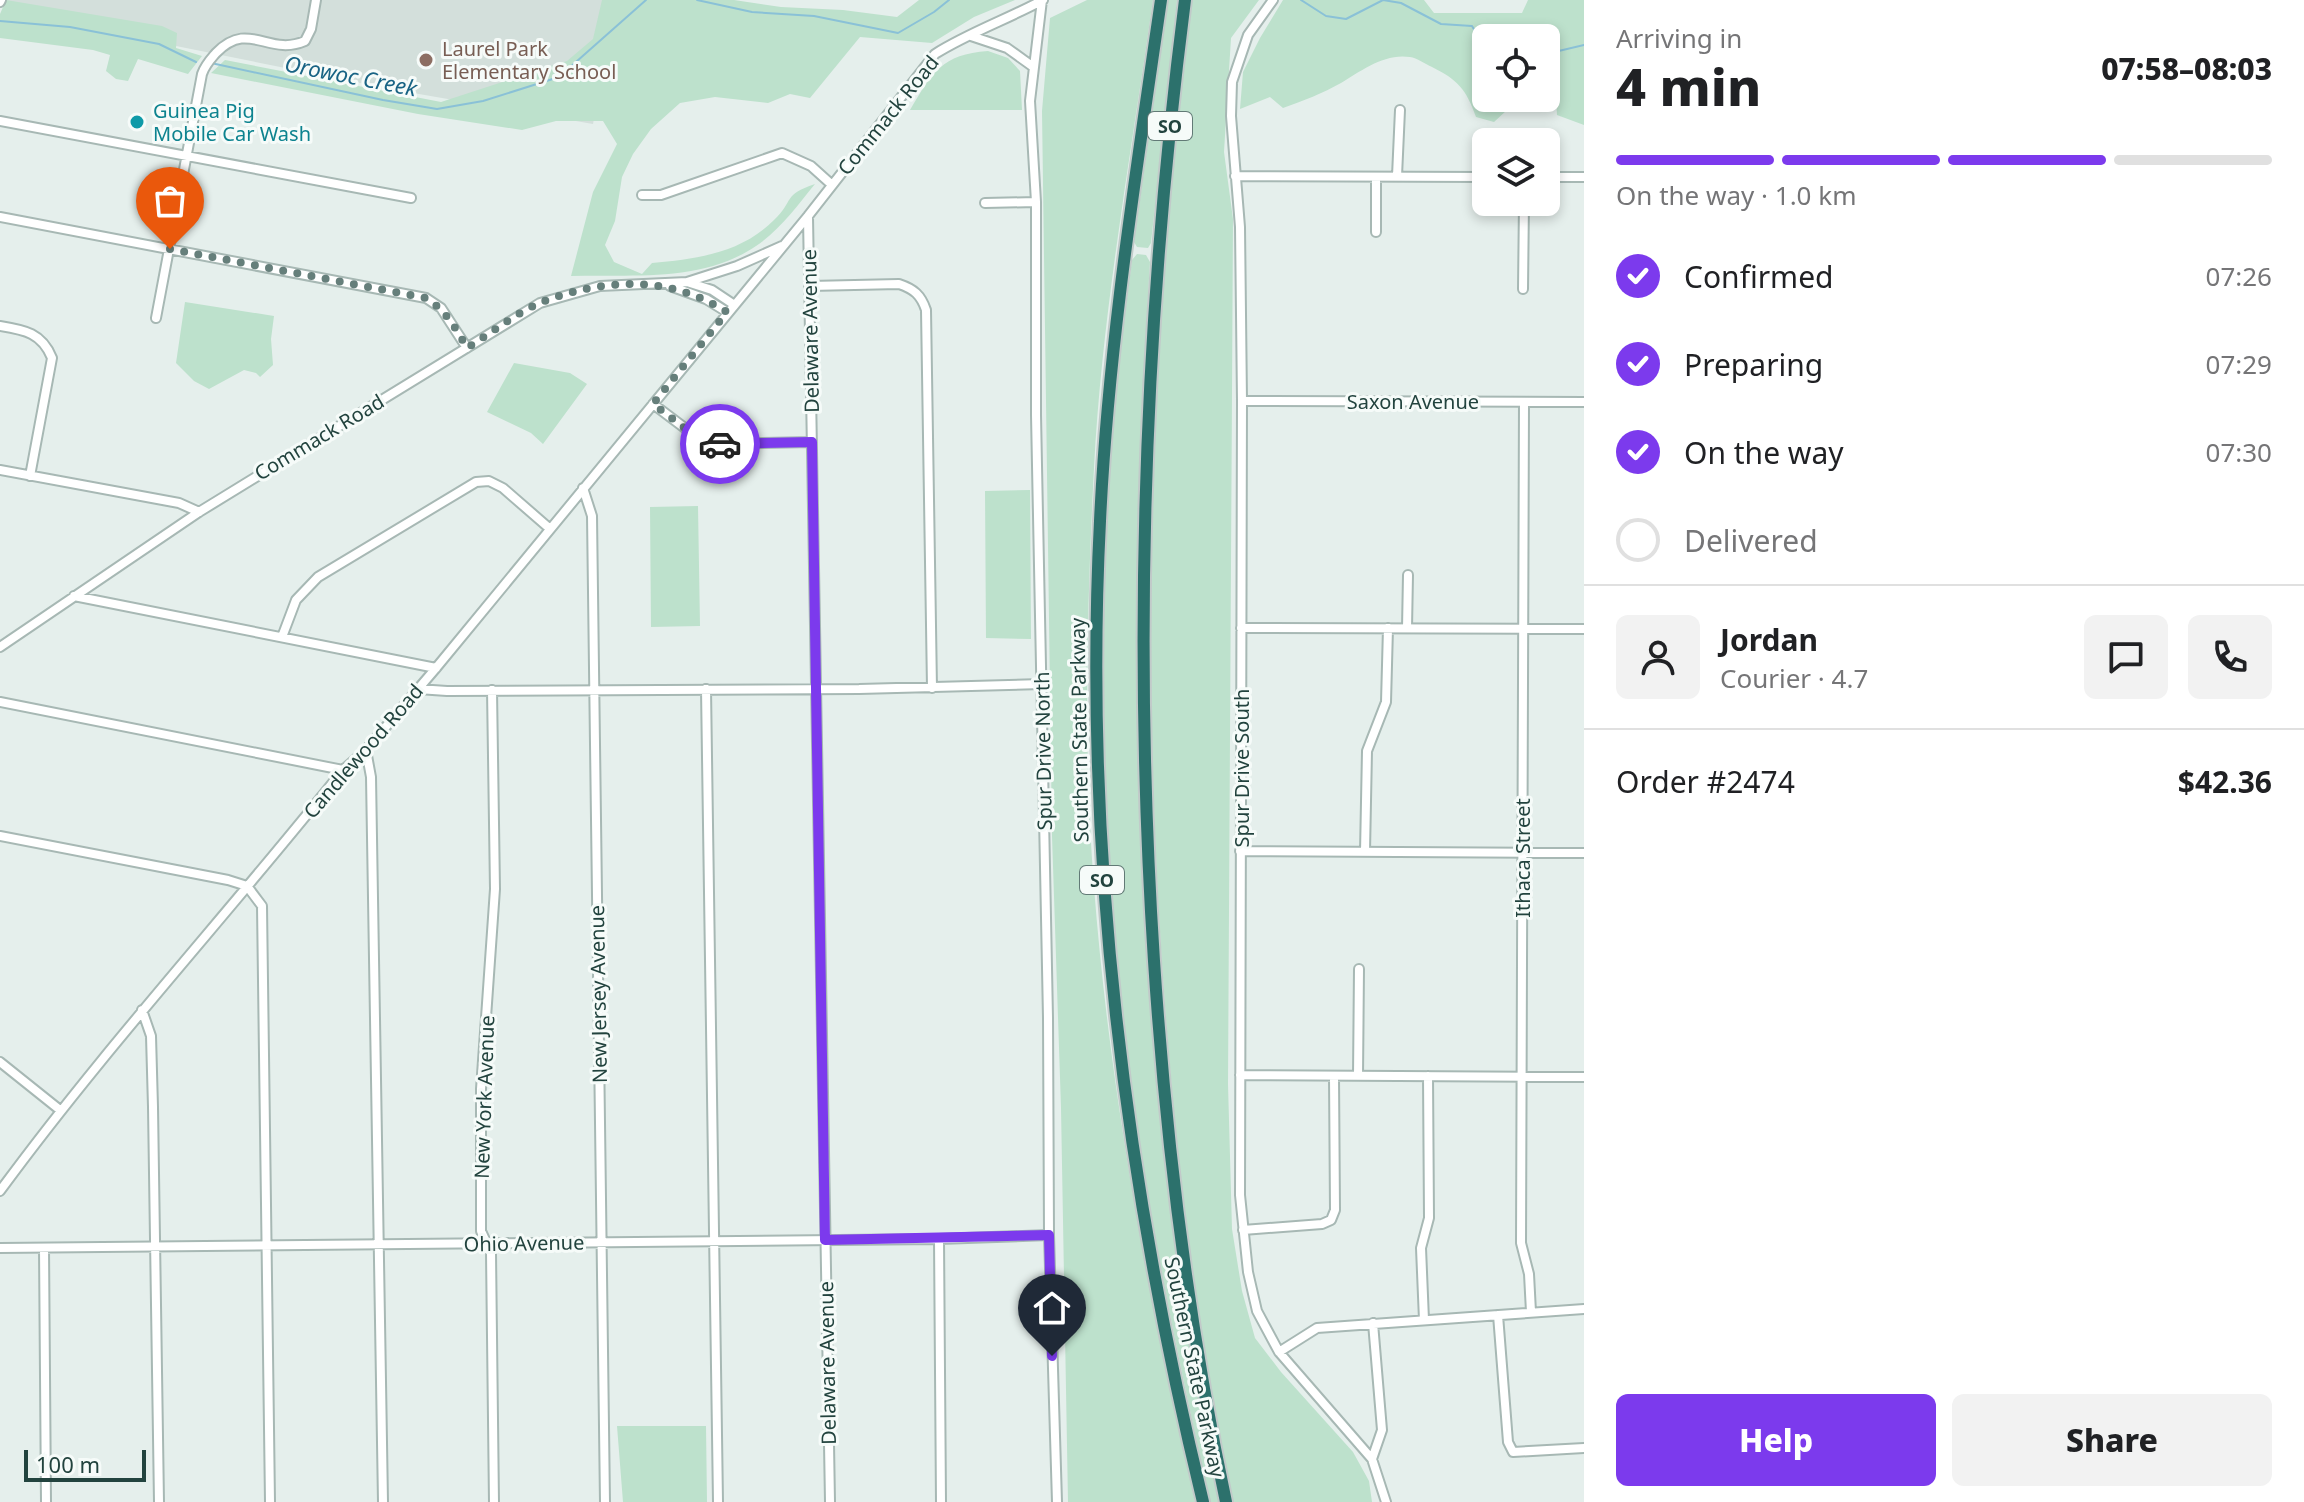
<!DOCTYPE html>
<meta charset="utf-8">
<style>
:root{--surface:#fff;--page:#f2f2f2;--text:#202124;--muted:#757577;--line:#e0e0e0;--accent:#7c3aed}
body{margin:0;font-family:"Noto Sans",sans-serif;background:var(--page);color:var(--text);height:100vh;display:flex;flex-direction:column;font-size:30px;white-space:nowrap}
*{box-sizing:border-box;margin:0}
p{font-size:26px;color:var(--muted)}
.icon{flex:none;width:44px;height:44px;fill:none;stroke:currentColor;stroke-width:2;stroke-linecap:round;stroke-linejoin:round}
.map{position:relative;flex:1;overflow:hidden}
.details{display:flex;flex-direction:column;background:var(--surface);width:720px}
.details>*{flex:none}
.fabs{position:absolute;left:1472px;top:24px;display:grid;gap:16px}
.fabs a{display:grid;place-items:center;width:88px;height:88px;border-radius:12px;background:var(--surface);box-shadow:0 4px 12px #0003;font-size:40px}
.scale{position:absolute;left:24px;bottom:20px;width:122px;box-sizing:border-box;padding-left:8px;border:4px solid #22433e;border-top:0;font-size:22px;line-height:28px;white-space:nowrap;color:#22433e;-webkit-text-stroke:6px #f6fbf9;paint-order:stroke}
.pin{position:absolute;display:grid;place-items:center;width:68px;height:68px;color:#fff;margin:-82px -34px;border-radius:50% 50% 50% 0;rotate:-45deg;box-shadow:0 0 8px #0007}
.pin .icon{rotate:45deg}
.courier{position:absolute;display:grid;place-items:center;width:80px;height:80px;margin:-40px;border:6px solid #7c3aed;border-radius:50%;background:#fff;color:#222;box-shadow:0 2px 10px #0007}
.headline em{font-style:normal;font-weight:800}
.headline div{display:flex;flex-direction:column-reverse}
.headline{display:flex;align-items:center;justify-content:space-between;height:136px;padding:0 32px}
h1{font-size:52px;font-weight:800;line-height:60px}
.bar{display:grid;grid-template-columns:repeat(4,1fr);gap:12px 8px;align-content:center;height:96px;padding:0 32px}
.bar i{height:10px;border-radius:6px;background:var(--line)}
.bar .selected{background:var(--accent)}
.bar p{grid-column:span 4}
.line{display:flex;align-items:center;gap:20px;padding:0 32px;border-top:2px solid var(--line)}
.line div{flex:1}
.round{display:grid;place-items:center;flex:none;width:84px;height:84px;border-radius:12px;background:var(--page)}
ol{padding:0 32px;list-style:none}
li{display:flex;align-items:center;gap:24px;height:88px}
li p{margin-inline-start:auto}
li .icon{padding:8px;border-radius:50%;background:var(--accent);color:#fff;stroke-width:4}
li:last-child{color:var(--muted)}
li i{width:44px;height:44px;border:4px solid var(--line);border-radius:50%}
.button{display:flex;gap:16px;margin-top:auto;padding:16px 32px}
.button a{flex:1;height:92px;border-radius:12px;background:var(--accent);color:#fff;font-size:32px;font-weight:800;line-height:92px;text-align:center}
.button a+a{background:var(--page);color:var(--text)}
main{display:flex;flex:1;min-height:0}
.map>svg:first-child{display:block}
.built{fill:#d3dfdb}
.green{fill:#bde1cc}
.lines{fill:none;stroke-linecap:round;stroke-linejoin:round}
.stream{stroke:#8ac1d7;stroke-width:2}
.minor-casing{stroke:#a7b8b4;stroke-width:12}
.highway-casing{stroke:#c1cac9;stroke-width:16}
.minor{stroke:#fff;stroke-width:8}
.highway{stroke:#2c716c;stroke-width:12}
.done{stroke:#667f7b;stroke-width:8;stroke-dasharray:0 14.4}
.route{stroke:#7c3aed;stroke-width:10}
.education-dot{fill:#8d6e63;stroke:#f6fbf9;stroke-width:3}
.culture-dot{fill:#0f9aa8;stroke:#f6fbf9;stroke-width:3}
.labels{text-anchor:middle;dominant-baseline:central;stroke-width:6;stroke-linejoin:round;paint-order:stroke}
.shield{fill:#f6fbf9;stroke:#627a76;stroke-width:2}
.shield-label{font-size:18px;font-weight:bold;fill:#22433e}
.education-label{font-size:20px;fill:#785e54;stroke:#f6fbf9;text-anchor:start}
.culture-label{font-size:20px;fill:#0d838f;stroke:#f6fbf9;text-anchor:start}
.street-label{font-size:20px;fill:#22433e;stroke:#f6fbf9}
.water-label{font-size:22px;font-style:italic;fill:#186384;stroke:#f6fbf9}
</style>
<main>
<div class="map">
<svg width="1584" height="1502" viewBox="0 0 1584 1502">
<rect width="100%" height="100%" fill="#e5efec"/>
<!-- built -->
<path class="built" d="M0,0H617L593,124L390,89L101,31L0,7Z"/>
<!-- green -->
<path class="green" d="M6,0L162,26L177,33L176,48L202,56L188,74L138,59L128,81L116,79L106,71L110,55L93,50L0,38V14Z
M602,0H734L781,7L843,10L897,17L919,0H1015L974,17L932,43L860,37L810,98L790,94L768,103L715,97L680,103L651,129L633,154L622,177L615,221L605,245L614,262L642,274L652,263C697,259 741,253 774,220C795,200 782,195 815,184C797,206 780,230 756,246C702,283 633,274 571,276L593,192L617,144L603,121H556L522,130L418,114L211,73L225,60L441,102L567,61L593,39Z
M1087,0H1153C1131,155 1102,312 1094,468C1087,607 1083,748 1094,887C1110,1095 1149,1299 1195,1502H1068L1061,1108L1052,836L1042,111L1050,18Z
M1168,0H1177L1151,243L1148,248L1137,247L1134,242Z
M1192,0H1259L1231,38L1224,152L1233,219L1228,1084L1232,1229L1242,1291L1255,1338L1281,1372L1353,1452L1369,1481L1372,1502H1233C1197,1353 1181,1197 1168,1044C1139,696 1147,347 1192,0Z
M1283,0H1424L1434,13H1522L1528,0H1584V125L1557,115L1555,84L1549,75L1546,78V38H1486V98H1528L1519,99L1494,122L1476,117C1466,89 1458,80 1432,67C1425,64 1417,58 1410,57C1384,53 1361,71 1341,83C1323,93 1303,101 1283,108L1270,97L1240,109L1243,72L1260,38Z
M988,51L1008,58L1020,71L1022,110H910C932,73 942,54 988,51Z
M1137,254L1146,255L1150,262C1130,570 1131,879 1168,1187C1181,1293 1195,1398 1219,1502H1210C1170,1322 1132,1141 1115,957C1100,795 1099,630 1110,467C1114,398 1123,329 1132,260Z
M185,302L274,316L271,339L273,365L260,377L256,373L244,370L209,389L194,381L176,363Z
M514,363L570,373L587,384L543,444L531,433L487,412Z
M1030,490L1031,639L986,638L985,491Z
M698,506L700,626L651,627L650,507Z
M617,1426H706L707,1502H623Z"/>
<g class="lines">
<!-- stream -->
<path class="stream" d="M697,0L752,12L814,16L898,33L934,12L949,0
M1301,0L1326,16L1346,19L1383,0L1401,3L1441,24L1472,26L1486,49
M0,21L70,27L159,44L196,62
M1546,54L1584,45
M211,63L383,100L437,109L483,101L559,77L646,0"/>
<!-- minor casing -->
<g class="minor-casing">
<path id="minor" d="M1042,0L1030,101L1036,202V415L1048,1018L1049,1235L1057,1502
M1273,0L1248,35L1232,82L1231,116L1240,227L1242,401L1240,1195L1248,1272L1257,1311L1279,1352L1372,1459L1386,1502
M0,2L1,0
M971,36L1007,48L1032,66
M0,121L411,198
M1235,176L1486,177
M1397,176L1400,110
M1546,177H1584
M642,195H661L782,153L811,166L831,184
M985,203L1036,202
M0,217L426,298L441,308L467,348
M808,217L830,1502
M1376,232V177
M687,282L737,266L782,246
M670,286L706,299L727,312
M810,286L899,284C914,289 921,295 926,310L932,688
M1523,289L1524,202
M156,318L202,74C205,65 210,60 216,53C249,19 268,57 305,41L311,29L316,0
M0,326C25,330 42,333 52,358L30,476
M1242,401L1584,402
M1524,402L1521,1243L1529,1274L1531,1312
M653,404L702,441L715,444L812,442
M0,470L179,503L199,512
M583,488L592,516L605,1502
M74,596L436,668
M1241,628L1584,629
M1407,628L1408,575
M282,637L296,600L318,577L476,482L489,481L503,488L549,528
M0,647L199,512L540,303L600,286L687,282L712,290L733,304
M418,689L447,691L859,689L1042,684
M706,689L718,1502
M492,690L495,889L481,1089V1231L491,1253L494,1502
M0,702L343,770
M366,750L371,777L383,1502
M0,836L228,880L247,886L262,906L270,1502
M1240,851L1584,853
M1365,852L1367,751L1386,702L1388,628
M142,1010L151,1036L153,1107L159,1502
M0,1062L60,1110
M1240,1075L1584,1077
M1358,1076L1359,969
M0,1191C107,1045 230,912 343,770L366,750L436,668L808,216L935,54C968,33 1008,19 1043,0
M1243,1230L1322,1224L1331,1220L1335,1210L1334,1077
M939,1239L941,1502
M0,1248L939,1239L1049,1235
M44,1248L46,1502
M1498,1315L1508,1442L1513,1452L1584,1448
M1424,1320L1421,1248L1429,1218L1428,1076
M1279,1352L1317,1328L1584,1309
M1372,1459L1382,1430L1373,1323"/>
</g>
<!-- highway casing -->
<g class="highway-casing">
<path id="highway" d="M1161,0C1136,173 1108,347 1100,521C1083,852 1125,1181 1203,1502
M1185,0C1144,319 1133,640 1154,961C1166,1143 1188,1324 1226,1502"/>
</g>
<!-- minor -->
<use href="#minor" class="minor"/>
<!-- highway -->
<use href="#highway" class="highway"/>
</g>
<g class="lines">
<!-- done -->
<path class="done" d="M170,249L426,298C446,311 455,327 467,348C491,333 516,313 542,302C605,278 668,275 727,312L653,404L702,441L720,444"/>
<!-- route -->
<path class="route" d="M720,444L812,442L825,1240L1049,1235L1052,1356"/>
</g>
<!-- markers -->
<circle class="education-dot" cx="426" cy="60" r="8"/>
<circle class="culture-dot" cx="137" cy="122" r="8"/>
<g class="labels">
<!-- shield labels -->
<g class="shield">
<rect x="1148" y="112" width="44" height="28" rx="6"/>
<rect x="1080" y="866" width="44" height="28" rx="6"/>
</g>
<g class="shield-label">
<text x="1170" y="126">SO</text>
<text x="1102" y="880">SO</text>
</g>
<!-- education labels -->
<g class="education-label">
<text x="442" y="48">Laurel Park<tspan x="442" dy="23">Elementary School</tspan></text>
</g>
<!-- culture labels -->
<g class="culture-label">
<text x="153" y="110">Guinea Pig<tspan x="153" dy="23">Mobile Car Wash</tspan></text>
</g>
<!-- street labels -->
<g class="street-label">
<text transform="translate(888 115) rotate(-51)">Commack Road</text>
<text transform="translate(810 331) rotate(-91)">Delaware Avenue</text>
<text x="1413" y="401">Saxon Avenue</text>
<text transform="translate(319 437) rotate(-31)">Commack Road</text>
<text transform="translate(1079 730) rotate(-91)">Southern State Parkway</text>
<text transform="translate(363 751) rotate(-49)">Candlewood Road</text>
<text transform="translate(1043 751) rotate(-91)">Spur Drive North</text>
<text transform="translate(1241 768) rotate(-90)">Spur Drive South</text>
<text transform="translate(1522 858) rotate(-90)">Ithaca Street</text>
<text transform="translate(598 994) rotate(-91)">New Jersey Avenue</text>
<text transform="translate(484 1097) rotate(-88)">New York Avenue</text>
<text transform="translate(524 1243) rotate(-1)">Ohio Avenue</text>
<text transform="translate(827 1363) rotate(-91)">Delaware Avenue</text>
<text transform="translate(1195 1367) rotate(78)">Southern State Parkway</text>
</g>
<!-- water labels -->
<g class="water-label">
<text transform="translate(351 75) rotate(11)">Orowoc Creek</text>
</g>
</g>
</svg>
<div class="fabs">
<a><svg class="icon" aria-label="locate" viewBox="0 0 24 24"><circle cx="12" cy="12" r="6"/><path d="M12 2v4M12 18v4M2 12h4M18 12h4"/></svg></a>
<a><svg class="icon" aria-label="layers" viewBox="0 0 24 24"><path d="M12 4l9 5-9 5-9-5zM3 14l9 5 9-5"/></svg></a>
</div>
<div class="scale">100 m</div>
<div class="pin" style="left:170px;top:249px;background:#ea580c"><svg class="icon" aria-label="bag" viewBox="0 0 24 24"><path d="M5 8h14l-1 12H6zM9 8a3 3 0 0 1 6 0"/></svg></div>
<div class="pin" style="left:1052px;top:1356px;background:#1f2937"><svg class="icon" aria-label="home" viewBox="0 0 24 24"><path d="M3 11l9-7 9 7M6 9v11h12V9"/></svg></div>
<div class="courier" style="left:720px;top:444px"><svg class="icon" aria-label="car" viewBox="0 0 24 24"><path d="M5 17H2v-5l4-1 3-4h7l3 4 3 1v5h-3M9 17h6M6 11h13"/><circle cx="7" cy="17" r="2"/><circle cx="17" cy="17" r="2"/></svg></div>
</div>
<section class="details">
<div class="headline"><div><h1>4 min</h1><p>Arriving in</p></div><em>07:58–08:03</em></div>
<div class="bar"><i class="selected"></i><i class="selected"></i><i class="selected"></i><i></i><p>On the way · 1.0 km</p></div>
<ol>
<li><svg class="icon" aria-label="check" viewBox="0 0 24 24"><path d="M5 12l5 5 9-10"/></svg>Confirmed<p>07:26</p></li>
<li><svg class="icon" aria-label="check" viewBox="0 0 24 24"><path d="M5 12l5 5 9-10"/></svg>Preparing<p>07:29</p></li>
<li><svg class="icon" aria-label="check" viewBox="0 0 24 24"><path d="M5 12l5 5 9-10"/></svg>On the way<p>07:30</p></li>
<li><i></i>Delivered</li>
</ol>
<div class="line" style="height:144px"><a class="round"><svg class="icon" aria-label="person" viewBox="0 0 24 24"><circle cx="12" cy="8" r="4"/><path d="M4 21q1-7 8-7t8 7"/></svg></a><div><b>Jordan</b><p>Courier · 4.7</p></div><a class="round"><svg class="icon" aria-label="chat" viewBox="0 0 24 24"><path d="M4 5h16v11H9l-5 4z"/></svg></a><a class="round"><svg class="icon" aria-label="phone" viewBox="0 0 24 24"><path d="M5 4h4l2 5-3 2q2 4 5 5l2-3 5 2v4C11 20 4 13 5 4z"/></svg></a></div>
<div class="line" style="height:104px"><div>Order #2474</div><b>$42.36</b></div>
<div class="button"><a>Help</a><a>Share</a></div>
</section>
</main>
